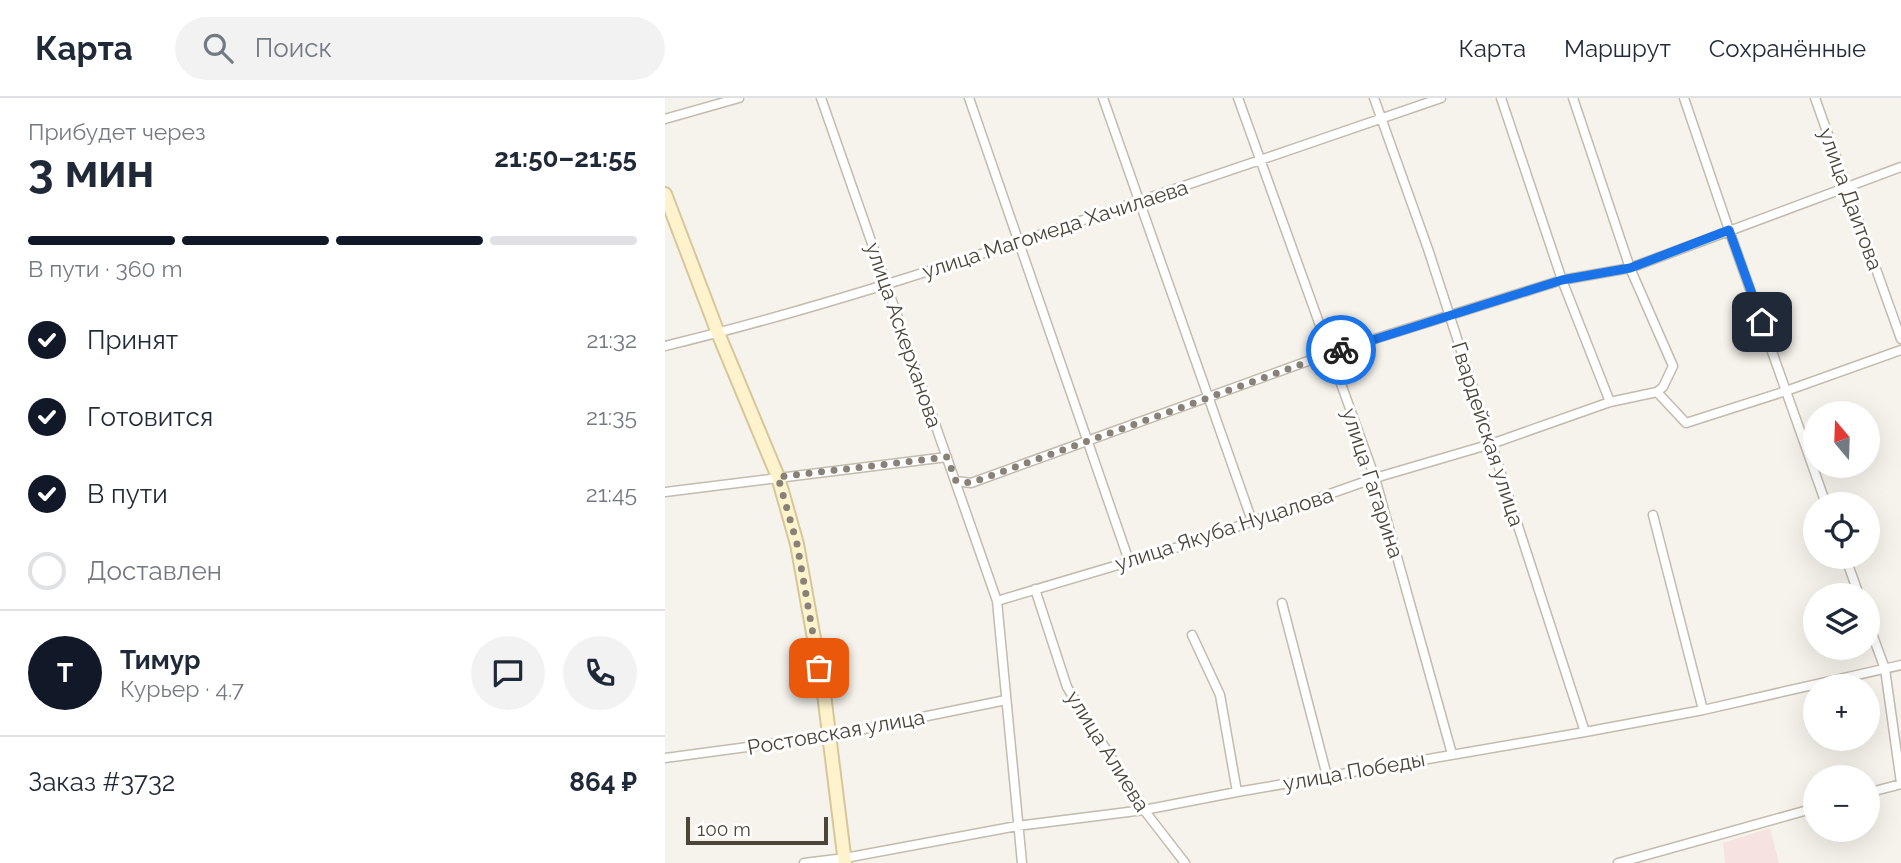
<!DOCTYPE html>
<html lang="ru">
<meta charset="utf-8">
<style>
:root{--surface:#fff;--page:#f2f2f3;--text:#1f2937;--muted:#747a83;--line:#e0e1e3;--accent:#111827}
body{margin:0;font-family:Raleway,sans-serif;background:var(--page);color:var(--text);height:100vh;display:flex;flex-direction:column;font-size:26px;white-space:nowrap}
*{box-sizing:border-box;margin:0}
p{font-size:23px;color:var(--muted)}
.icon{flex:none;width:38px;height:38px;fill:none;stroke:currentColor;stroke-width:2;stroke-linecap:round;stroke-linejoin:round}
.map{position:relative;flex:1;overflow:hidden}
.sheet{display:flex;flex-direction:column;background:var(--surface);width:665px}
.sheet>*{flex:none}
.needle{width:46px;rotate:341deg}
.fabs{position:absolute;left:1138px;top:303px;display:grid;gap:14px}
.fabs a{display:grid;place-items:center;width:77px;height:77px;border-radius:50%;background:var(--surface);box-shadow:0 7px 28px #0002;font-size:35px}
.scale{position:absolute;left:21px;bottom:18px;width:142px;box-sizing:border-box;padding-left:7px;border:4px solid #4b4439;border-top:0;font-size:19px;line-height:24px;white-space:nowrap;color:#4b4439;-webkit-text-stroke:5px #fff;paint-order:stroke}
.pin{position:absolute;display:grid;place-items:center;width:60px;height:60px;color:#fff;margin:-30px;border-radius:14px;box-shadow:0 4px 10px #0006}
.courier{position:absolute;display:grid;place-items:center;width:70px;height:70px;margin:-35px;border:5px solid #1a73e8;border-radius:50%;background:#fff;color:#222;box-shadow:0 2px 9px #0007}
.headline em{font-style:normal;font-weight:700}
.headline div{display:flex;flex-direction:column-reverse}
.headline{display:flex;align-items:center;justify-content:space-between;height:119px;padding:0 28px}
h1{font-size:46px;font-weight:700;line-height:52px}
.bar{display:grid;grid-template-columns:repeat(4,1fr);gap:10px 7px;align-content:center;height:84px;padding:0 28px}
.bar i{height:9px;border-radius:5px;background:var(--line)}
.bar .active{background:var(--accent)}
.bar p{grid-column:span 4}
.line{display:flex;align-items:center;gap:18px;padding:0 28px;border-top:2px solid var(--line)}
.line div{flex:1}
.round{display:grid;place-items:center;flex:none;width:74px;height:74px;border-radius:37px;background:var(--page)}
ol{padding:0 28px;list-style:none}
li{display:flex;align-items:center;gap:21px;height:77px}
li p{margin-inline-start:auto}
li .icon{padding:7px;border-radius:50%;background:var(--accent);color:#fff;stroke-width:4}
li:last-child{color:var(--muted)}
li i{width:38px;height:38px;border:4px solid var(--line);border-radius:50%}
header{display:flex;align-items:center;gap:42px;box-sizing:border-box;height:98px;padding:0 35px;background:var(--surface);border-bottom:2px solid var(--line)}
header strong{font-size:33px}
nav{display:flex;gap:38px;margin-inline-start:auto;font-size:24px}
.search{width:490px;height:63px;background:var(--page);display:flex;align-items:center;gap:18px;box-sizing:border-box;padding:0 24px;border-radius:38px;color:var(--muted);font-size:26px}
main{display:flex;flex:1;min-height:0}
.map>svg:first-child{display:block}
.medical{fill:#f6e3e0}
.lines{fill:none;stroke-linecap:round;stroke-linejoin:round}
.minor-casing{stroke:#c2bbae;stroke-width:11}
.secondary-casing{stroke:#d6c79b;stroke-width:16}
.minor{stroke:#fff;stroke-width:8}
.secondary{stroke:#fff3cd;stroke-width:12}
.done{stroke:#878178;stroke-width:7;stroke-dasharray:0 12.6}
.route{stroke:#1a73e8;stroke-width:9}
.labels{text-anchor:middle;dominant-baseline:central;stroke-width:6;stroke-linejoin:round;paint-order:stroke}
.street-label{font-size:21px;fill:#4b4439;stroke:#fff}
</style>
<header>
<strong>Карта</strong>
<div class="search"><svg class="icon" aria-label="search" viewBox="0 0 24 24"><circle cx="10" cy="10" r="6"/><path d="M15 15l6 6"/></svg>Поиск</div>
<nav><a>Карта</a><a>Маршрут</a><a>Сохранённые</a></nav>
</header>
<main>
<section class="sheet">
<div class="headline"><div><h1>3 мин</h1><p>Прибудет через</p></div><em>21:50–21:55</em></div>
<div class="bar"><i class="active"></i><i class="active"></i><i class="active"></i><i></i><p>В пути · 360 m</p></div>
<ol>
<li><svg class="icon" aria-label="check" viewBox="0 0 24 24"><path d="M5 12l5 5 9-10"/></svg>Принят<p>21:32</p></li>
<li><svg class="icon" aria-label="check" viewBox="0 0 24 24"><path d="M5 12l5 5 9-10"/></svg>Готовится<p>21:35</p></li>
<li><svg class="icon" aria-label="check" viewBox="0 0 24 24"><path d="M5 12l5 5 9-10"/></svg>В пути<p>21:45</p></li>
<li><i></i>Доставлен</li>
</ol>
<div class="line" style="height:126px"><b class="round" style="background:var(--accent);color:#fff">Т</b><div><b>Тимур</b><p>Курьер · 4.7</p></div><a class="round"><svg class="icon" aria-label="chat" viewBox="0 0 24 24"><path d="M4 5h16v11H9l-5 4z"/></svg></a><a class="round"><svg class="icon" aria-label="phone" viewBox="0 0 24 24"><path d="M5 4h4l2 5-3 2q2 4 5 5l2-3 5 2v4C11 20 4 13 5 4z"/></svg></a></div>
<div class="line" style="height:91px"><div>Заказ #3732</div><b>864 ₽</b></div>
</section>
<div class="map">
<svg width="1236" height="765" viewBox="0 0 1236 765">
<rect width="100%" height="100%" fill="#f6f3ec"/>
<!-- medical -->
<path class="medical" d="M1105,730L1114,765H1060L1058,745Z"/>
<g class="lines">
<!-- minor casing -->
<g class="minor-casing">
<path id="minor" d="M156,0L332,503L357,765
M304,0L464,463
M438,0L587,423
M573,0L710,380L787,656
M709,0L763,151L920,634
M836,0L897,182L945,304
M1019,0L1064,132L1161,406
M1150,0L1236,241
M0,21L74,0
M0,248C148,212 292,165 436,116C549,78 663,39 776,0
M992,294L1021,325L1121,293L1236,252
M291,383L306,385L665,255L897,182L965,170L1236,69
M0,394L282,359
M988,417L1038,612
M1180,458L1194,497
M370,491L402,589L479,712L520,765
M332,503L520,447L710,380L826,346L945,304L992,294L998,289L1008,268L965,170L908,0
M617,505L662,678
M1202,522L1220,571L1236,685
M527,537L555,597L572,694
M0,660L164,638L341,602
M1202,695L1236,686
M139,765L180,760L352,728L479,712L572,694L920,634L1038,612L1236,567
M953,765L1150,710"/>
</g>
<!-- secondary casing -->
<g class="secondary-casing">
<path id="secondary" d="M0,96L53,235L113,379L132,446L159,596L180,765"/>
</g>
<!-- minor -->
<use href="#minor" class="minor"/>
<!-- secondary -->
<use href="#secondary" class="secondary"/>
</g>
<g class="lines">
<!-- done -->
<path class="done" d="M154,570L132,446L113,379L282,359L291,383L306,385L676,252"/>
<!-- route -->
<path class="route" d="M676,252L897,182L965,170L1064,132L1097,224"/>
</g>
<g class="labels">
<!-- street labels -->
<g class="street-label">
<text transform="translate(1186 101) rotate(70)">улица Даитова</text>
<text transform="translate(390 131) rotate(-18)">улица Магомеда Хачилаева</text>
<text transform="translate(239 237) rotate(71)">улица Аскерханова</text>
<text transform="translate(823 336) rotate(72)">Гвардейская улица</text>
<text transform="translate(708 385) rotate(72)">улица Гагарина</text>
<text transform="translate(559 431) rotate(-18)">улица Якуба Нуцалова</text>
<text transform="translate(171 634) rotate(-10)">Ростовская улица</text>
<text transform="translate(443 653) rotate(58)">улица Алиева</text>
<text transform="translate(689 673) rotate(-10)">улица Победы</text>
</g>
</g>
</svg>
<div class="fabs">
<a><svg class="needle" viewBox="-14 -14 28 28"><path d="M0-13l5 13h-10z" fill="#e53935"/><path d="M0 13l5-13h-10z" fill="#747a83"/></svg></a>
<a><svg class="icon" aria-label="locate" viewBox="0 0 24 24"><circle cx="12" cy="12" r="6"/><path d="M12 2v4M12 18v4M2 12h4M18 12h4"/></svg></a>
<a><svg class="icon" aria-label="layers" viewBox="0 0 24 24"><path d="M12 4l9 5-9 5-9-5zM3 14l9 5 9-5"/></svg></a>
<a>+</a>
<a>−</a>
</div>
<div class="scale">100 m</div>
<div class="pin" style="left:154px;top:570px;background:#ea580c"><svg class="icon" aria-label="bag" viewBox="0 0 24 24"><path d="M5 8h14l-1 12H6zM9 8a3 3 0 0 1 6 0"/></svg></div>
<div class="pin" style="left:1097px;top:224px;background:#1f2937"><svg class="icon" aria-label="home" viewBox="0 0 24 24"><path d="M3 11l9-7 9 7M6 9v11h12V9"/></svg></div>
<div class="courier" style="left:676px;top:252px"><svg class="icon" aria-label="bike" viewBox="0 0 24 24"><circle cx="6" cy="16" r="4"/><circle cx="18" cy="16" r="4"/><path d="M6 16l4-8h5l3 8M10 8l3 8H6M13 5h3"/></svg></div>
</div>
</main>
